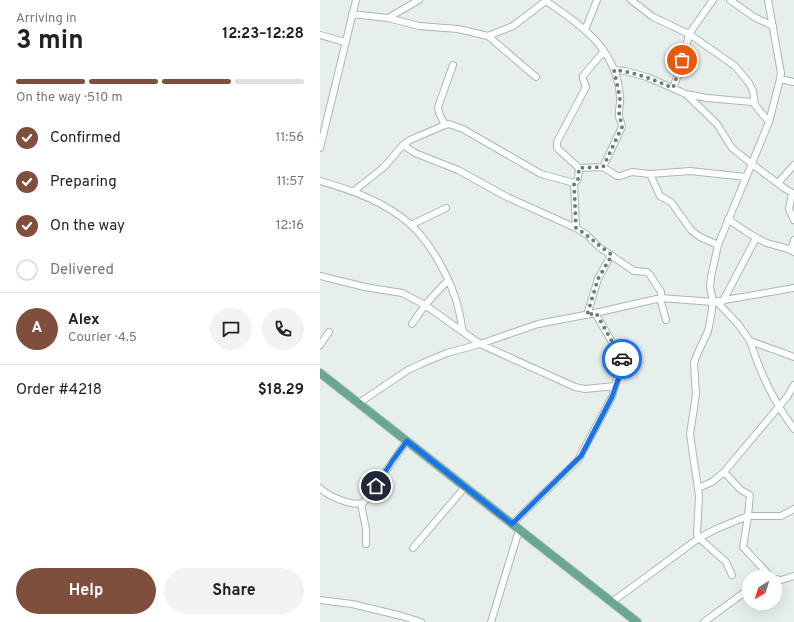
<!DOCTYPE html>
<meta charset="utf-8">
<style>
:root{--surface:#fff;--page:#f2f2f2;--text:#222;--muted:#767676;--line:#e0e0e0;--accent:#804e3d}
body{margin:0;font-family:Overpass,sans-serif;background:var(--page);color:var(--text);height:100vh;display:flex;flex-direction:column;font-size:15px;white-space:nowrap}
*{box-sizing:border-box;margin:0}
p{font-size:13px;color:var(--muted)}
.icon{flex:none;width:22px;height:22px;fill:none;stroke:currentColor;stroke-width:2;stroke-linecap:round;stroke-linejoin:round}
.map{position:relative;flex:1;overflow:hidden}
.sheet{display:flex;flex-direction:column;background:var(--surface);width:320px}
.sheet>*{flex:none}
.needle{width:26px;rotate:218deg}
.buttons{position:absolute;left:422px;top:570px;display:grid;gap:8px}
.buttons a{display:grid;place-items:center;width:40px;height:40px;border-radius:50%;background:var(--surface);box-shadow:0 4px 16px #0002;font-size:20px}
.pin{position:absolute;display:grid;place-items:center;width:34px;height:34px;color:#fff;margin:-17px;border:2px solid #fff;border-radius:50%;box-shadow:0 1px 4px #0007}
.courier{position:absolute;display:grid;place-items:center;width:40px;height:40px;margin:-20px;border:3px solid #1a73e8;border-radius:50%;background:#fff;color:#222;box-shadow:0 1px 5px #0007}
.summary em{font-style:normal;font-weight:700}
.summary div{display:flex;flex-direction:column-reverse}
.summary{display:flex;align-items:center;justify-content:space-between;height:68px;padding:0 16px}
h1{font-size:26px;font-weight:700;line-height:30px}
.bar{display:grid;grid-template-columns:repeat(4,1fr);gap:6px 4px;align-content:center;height:48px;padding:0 16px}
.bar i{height:5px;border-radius:3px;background:var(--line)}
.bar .current{background:var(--accent)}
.bar p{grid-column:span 4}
.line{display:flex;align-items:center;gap:10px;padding:0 16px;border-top:1px solid var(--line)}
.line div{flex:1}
.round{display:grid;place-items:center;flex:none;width:42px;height:42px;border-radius:21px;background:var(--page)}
ol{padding:0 16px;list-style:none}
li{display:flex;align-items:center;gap:12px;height:44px}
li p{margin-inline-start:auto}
li .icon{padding:4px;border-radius:50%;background:var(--accent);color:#fff;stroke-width:4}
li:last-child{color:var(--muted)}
li i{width:22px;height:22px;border:2px solid var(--line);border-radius:50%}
.action{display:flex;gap:8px;margin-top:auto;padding:8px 16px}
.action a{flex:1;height:46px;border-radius:24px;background:var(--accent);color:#fff;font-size:16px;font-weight:700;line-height:46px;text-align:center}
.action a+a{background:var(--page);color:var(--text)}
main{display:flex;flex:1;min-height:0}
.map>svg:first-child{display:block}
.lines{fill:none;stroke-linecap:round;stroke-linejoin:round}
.minor-casing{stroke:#a8b8b2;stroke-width:8}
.major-casing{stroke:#c2cac8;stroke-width:10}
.minor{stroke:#fff;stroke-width:6}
.major{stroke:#6aa596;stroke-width:8}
.done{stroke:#687f78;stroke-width:4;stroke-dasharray:0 7.2}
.route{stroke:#1a73e8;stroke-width:5}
</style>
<main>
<section class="sheet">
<div class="summary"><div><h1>3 min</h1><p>Arriving in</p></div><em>12:23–12:28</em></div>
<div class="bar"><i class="current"></i><i class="current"></i><i class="current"></i><i></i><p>On the way · 510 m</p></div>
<ol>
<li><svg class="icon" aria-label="check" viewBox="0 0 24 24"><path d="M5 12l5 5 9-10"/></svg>Confirmed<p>11:56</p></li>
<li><svg class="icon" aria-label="check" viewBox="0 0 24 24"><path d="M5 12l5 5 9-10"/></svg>Preparing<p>11:57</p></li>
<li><svg class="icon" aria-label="check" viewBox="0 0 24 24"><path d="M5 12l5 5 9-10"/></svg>On the way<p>12:16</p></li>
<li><i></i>Delivered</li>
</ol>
<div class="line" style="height:72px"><b class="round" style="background:var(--accent);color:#fff">A</b><div><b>Alex</b><p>Courier · 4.5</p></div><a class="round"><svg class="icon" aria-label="chat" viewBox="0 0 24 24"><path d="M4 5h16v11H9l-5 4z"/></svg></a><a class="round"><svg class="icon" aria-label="phone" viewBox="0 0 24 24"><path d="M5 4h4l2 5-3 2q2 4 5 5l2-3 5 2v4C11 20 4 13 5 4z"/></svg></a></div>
<div class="line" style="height:52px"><div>Order #4218</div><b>$18.29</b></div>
<div class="action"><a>Help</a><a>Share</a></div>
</section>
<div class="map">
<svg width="474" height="622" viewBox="0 0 474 622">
<rect width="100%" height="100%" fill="#e6efeb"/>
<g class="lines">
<!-- minor casing -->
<g class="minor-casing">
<path id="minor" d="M311,0L333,17L369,34L415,66L429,83L433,91L435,105
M410,0L434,17L453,26
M226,1C262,26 297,49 300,97C301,103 298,109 299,116C299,120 302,122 302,127L283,167
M32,14L68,18L99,26L138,29L168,36L193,26L227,0
M68,18L99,0
M265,30L277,0
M0,35L25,42
M168,36L216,77
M294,70L305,71L327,77L366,94L387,98L432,102L435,105L449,122
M460,79L474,82
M353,88L362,64L369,34L393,0
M367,95L397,124L412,148L432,164L464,188L474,194
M125,125L119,113L118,107L133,65
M83,145L95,153L138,170L187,197L256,228L267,235L279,247L314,271L327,272L330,275L341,292V302L346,320
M0,148L36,0
M259,168L237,148V142L266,87L263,79V76L284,51
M330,174L370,171L426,177
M0,181C32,190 65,202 90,224C109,241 127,273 135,297C139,308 141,320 143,332
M254,183L256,228
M458,183L474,165
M34,191L64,167L83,145L90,140L125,125L129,124L143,129L221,174L254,183L258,179L259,168L283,167L297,176H300L312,172L330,174L340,196L351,202L371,230L380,237L398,245
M472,193L469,209L474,220
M408,219C421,228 432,237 447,243C455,246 467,247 474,252
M91,225L126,208
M471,250L474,240
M0,276L45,287L82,293L105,305L160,344L255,387L265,389L295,386L292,397L258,460L192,524
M403,301L436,238
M397,302L418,324L430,341L474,357
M275,313L303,361L295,386
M267,315L278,279L291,255
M92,324L105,305L128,280
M430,341C441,375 453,400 474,429
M0,345L9,332
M39,403L88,370L103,363L127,353L160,344L218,324L275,313L341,298L393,302L474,288
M404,472L421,490L430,495L428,516L423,547L451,577
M0,488C8,496 34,508 44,502L87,441
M378,488L392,482L404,472L467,397L474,385
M41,504L46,529V544
M93,548L145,487
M412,575L406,562L379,538L377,534L379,496L370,434L376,395L374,363L376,357L388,331L390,322L393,302L390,286L391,277L398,245L449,122L460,79L461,73L448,0
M455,579L461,580L474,576
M0,600L32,604L82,616L101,622
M292,602L379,538L396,529L428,516H461L474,509
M171,622L199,530
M384,622L429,589"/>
</g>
<!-- major casing -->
<g class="major-casing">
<path id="major" d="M0,373L317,622"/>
</g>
<!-- minor -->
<use href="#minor" class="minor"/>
<!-- major -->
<use href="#major" class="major"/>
</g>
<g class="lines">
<!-- done -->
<path class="done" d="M302,359L276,313L267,315L278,279L292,255C279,246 269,236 256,228L254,183L258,179L259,168L283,167L302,127V123L299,117L300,98L294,70C315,72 334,80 353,88L362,60"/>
<!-- route -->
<path class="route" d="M56,486L73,460L87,441L192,524L261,456L292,397L303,365L302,359"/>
</g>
</svg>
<div class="buttons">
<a><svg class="needle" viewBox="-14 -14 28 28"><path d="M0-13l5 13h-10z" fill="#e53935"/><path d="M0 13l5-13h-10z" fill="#767676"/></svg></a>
</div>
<div class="pin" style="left:362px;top:60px;background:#ea580c"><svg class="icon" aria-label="bag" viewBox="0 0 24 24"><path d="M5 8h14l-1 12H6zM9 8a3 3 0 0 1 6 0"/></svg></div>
<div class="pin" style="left:56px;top:486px;background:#1f2937"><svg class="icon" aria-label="home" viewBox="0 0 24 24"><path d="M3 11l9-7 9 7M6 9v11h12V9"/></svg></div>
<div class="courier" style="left:302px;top:359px"><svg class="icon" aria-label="car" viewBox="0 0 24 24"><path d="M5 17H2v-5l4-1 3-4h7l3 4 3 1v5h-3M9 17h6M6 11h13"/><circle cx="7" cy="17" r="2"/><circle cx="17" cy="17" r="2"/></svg></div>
</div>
</main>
